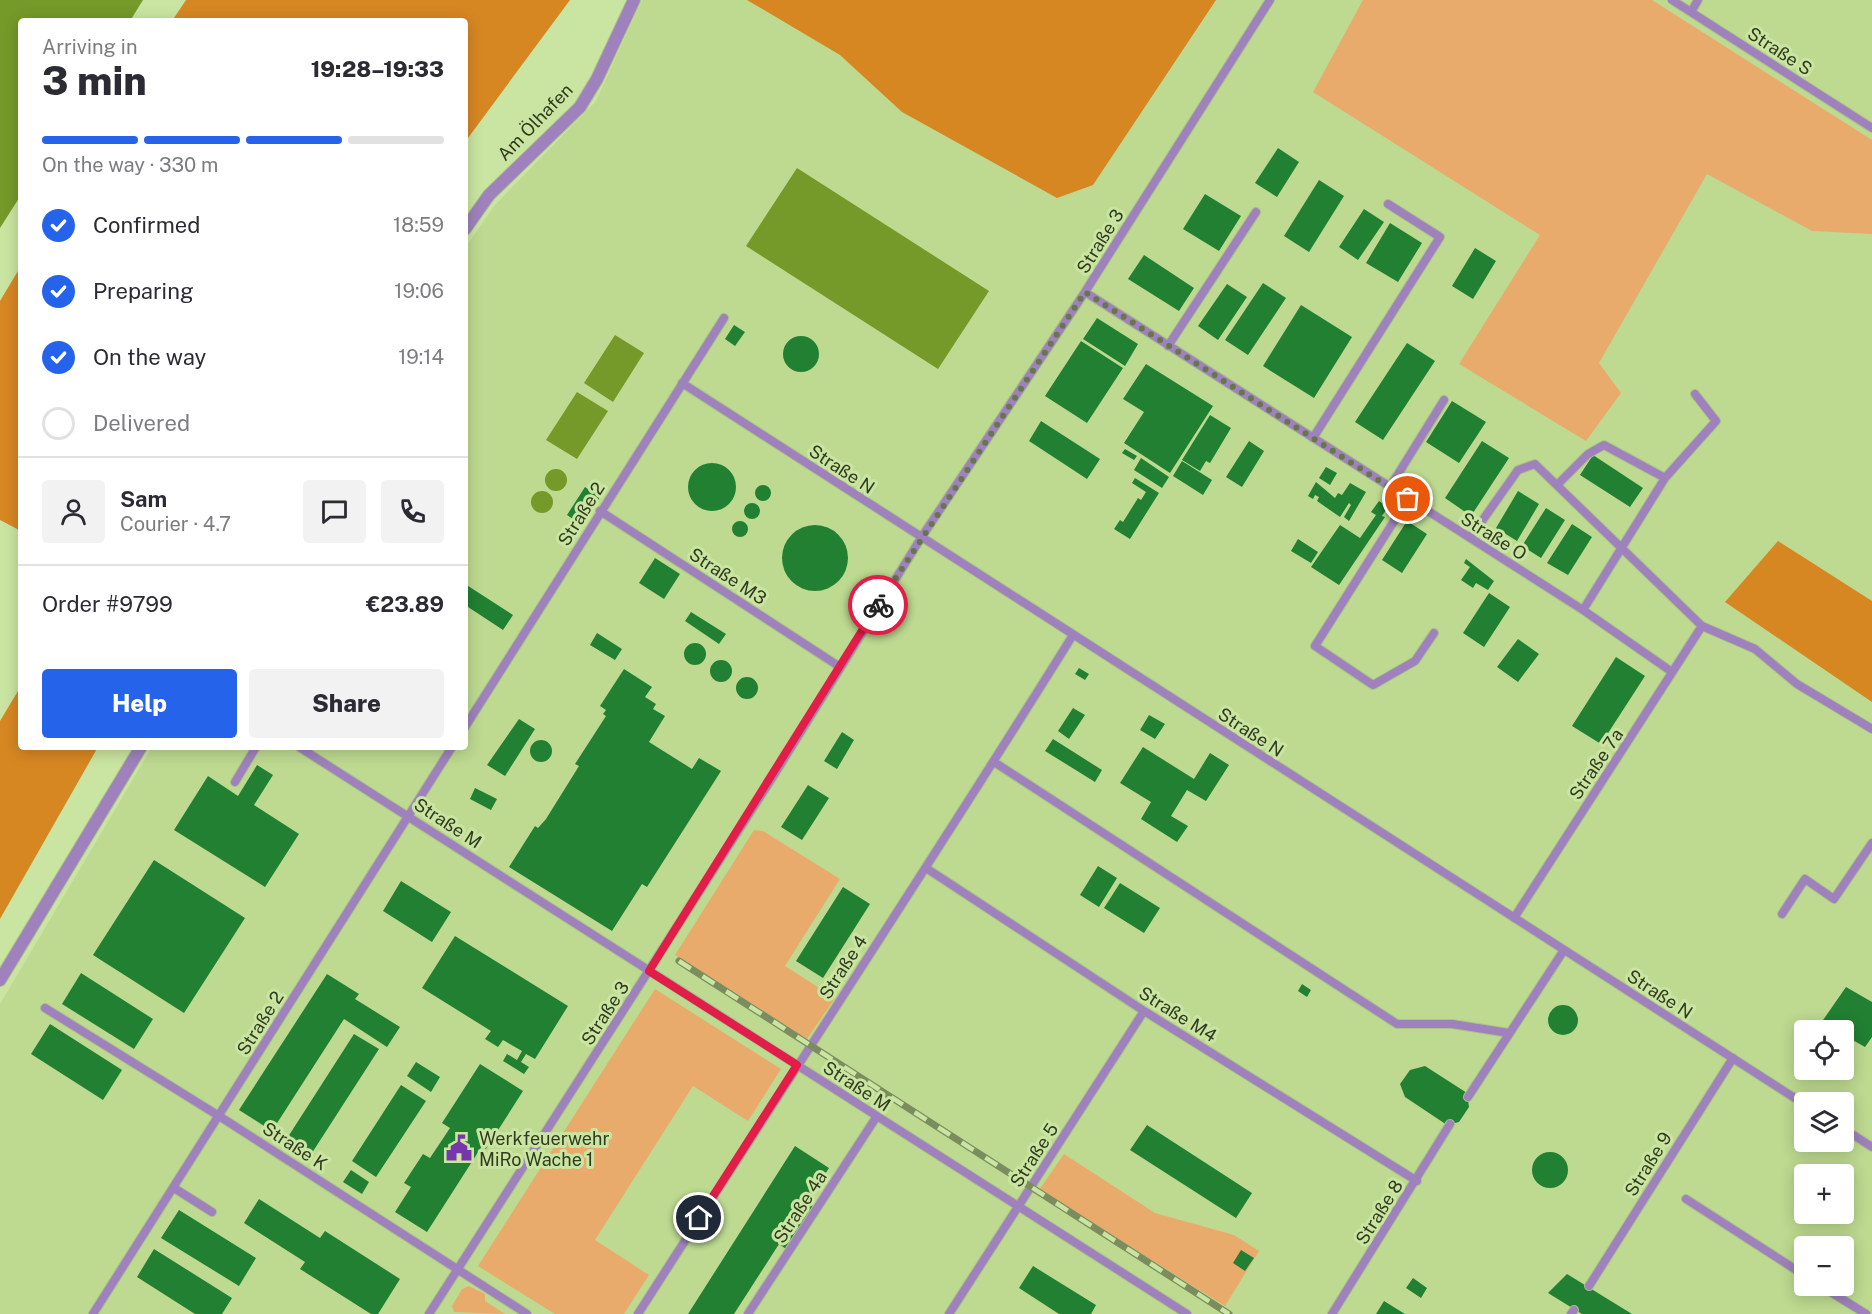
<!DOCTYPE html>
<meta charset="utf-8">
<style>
:root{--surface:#fff;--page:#f2f2f3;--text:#2b2b33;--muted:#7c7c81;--line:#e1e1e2;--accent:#2563eb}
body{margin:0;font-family:"Public Sans",sans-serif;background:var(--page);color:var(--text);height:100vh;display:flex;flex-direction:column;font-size:22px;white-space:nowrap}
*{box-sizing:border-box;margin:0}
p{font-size:20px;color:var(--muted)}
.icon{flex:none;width:33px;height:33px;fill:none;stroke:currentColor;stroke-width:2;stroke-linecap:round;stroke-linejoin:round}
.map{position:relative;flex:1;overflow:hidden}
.panel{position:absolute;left:18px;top:18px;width:450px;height:732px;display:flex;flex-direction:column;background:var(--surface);border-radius:6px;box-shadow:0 3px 15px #0003}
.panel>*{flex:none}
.tools{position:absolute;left:1794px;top:1020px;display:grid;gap:12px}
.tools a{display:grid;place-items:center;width:60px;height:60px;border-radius:6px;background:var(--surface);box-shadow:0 3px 15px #0003;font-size:30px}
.pin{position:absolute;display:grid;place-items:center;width:51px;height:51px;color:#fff;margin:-26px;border:3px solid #fff;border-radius:50%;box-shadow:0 2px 6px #0007}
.courier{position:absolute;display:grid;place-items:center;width:60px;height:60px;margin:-30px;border:4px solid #e11d48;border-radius:50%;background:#fff;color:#222;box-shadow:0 2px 8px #0007}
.summary em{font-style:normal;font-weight:800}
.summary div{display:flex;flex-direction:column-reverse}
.summary{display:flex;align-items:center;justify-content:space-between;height:102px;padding:0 24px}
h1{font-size:39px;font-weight:800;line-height:45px}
.bar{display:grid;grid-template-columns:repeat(4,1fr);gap:9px 6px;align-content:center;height:72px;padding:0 24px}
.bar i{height:8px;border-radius:4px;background:var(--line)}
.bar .current{background:var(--accent)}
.bar p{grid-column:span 4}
.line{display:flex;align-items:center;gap:15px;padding:0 24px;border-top:2px solid var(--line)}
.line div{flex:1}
.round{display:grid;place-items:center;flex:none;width:63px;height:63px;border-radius:6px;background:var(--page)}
ol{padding:0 24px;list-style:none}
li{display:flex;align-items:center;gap:18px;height:66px}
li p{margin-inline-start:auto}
li .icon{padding:6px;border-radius:50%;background:var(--accent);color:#fff;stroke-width:4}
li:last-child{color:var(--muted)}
li i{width:33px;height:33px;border:3px solid var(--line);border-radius:50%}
.cta{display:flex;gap:12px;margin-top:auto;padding:12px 24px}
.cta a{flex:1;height:69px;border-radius:6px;background:var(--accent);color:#fff;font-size:24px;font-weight:800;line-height:69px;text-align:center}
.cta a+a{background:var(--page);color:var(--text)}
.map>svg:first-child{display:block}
.built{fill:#bdda90;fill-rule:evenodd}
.green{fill:#e9ab6b}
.forest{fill:#d78722}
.water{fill:#759a29}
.building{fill:#218032}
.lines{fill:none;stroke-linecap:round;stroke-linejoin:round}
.service-casing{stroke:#abc387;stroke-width:10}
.minor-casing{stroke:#abc387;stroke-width:14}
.service{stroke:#9f82bd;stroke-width:8}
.minor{stroke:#9f82bd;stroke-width:12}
.rail-casing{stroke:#7b8d5f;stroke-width:7}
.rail{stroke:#cae5a1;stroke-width:4.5;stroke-dasharray:14;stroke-linecap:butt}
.done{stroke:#67764d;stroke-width:6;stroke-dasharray:0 10.8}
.route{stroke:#e11d48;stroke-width:8}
.labels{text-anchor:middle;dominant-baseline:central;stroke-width:6;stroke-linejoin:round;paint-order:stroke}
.street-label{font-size:18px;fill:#313b20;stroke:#cae5a1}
.poi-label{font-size:18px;fill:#313b20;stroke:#cae5a1;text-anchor:start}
</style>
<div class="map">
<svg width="1872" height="1314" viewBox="0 0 1872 1314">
<rect width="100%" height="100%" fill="#cae5a1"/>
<!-- built -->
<path class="built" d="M642,0H1872V1314H0V1004L152,747H465V248L494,206L596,101ZM1804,1030H1844V1070H1804ZM1804,1102H1844V1142H1804ZM1804,1174H1844V1214H1804ZM1804,1246H1844V1286H1804Z"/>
<!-- green -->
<path class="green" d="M1363,0H1652L1872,140V234L1812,231L1707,174L1599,363L1621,393L1586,441L1459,364L1540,235L1313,92Z
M754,830L763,831L840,879L785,966L835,998L807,1039L675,955Z
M655,989L781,1069L748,1121L693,1086L595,1240L649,1275L624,1314H555L478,1266Z
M1064,1154L1155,1213L1234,1235L1259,1251L1225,1306L1039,1190Z
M469,1286L485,1294V1301L505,1314L454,1312L452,1306L462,1289Z"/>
<!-- forest -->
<path class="forest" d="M186,0H570L465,142V21H172Z
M747,0H1216L1093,185L1057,198L902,112L840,55Z
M21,266V531L0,520V301Z
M1778,541L1872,601V702L1725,602Z
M21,686V747H98L0,919V721Z"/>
<!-- water -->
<path class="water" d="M0,0H143L130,21H21V195L0,228Z
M797,168L989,291L938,369L746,246Z
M615,335L644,353L613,402L584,383Z
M577,392L608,411L577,459L546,440Z
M545 480a11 11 0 1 1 22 0a11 11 0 1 1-22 0Z
M531 502a11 11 0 1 1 22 0a11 11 0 1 1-22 0Z"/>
<!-- building -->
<path class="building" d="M1278,148L1299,162L1277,197L1255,183Z
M1319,180L1344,196L1309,252L1284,236Z
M1205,194L1241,216L1219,251L1183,229Z
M1364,209L1384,222L1358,260L1339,247Z
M1390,223L1422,243L1398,282L1366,263Z
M1475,248L1496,261L1473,299L1452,286Z
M1144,255L1194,288L1179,311L1128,279Z
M1263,283L1286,298L1248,355L1225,340Z
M1227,284L1247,297L1218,340L1198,326Z
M1301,305L1352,337L1314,398L1263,366Z
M1097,318L1138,344L1125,366L1083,339Z
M734,325L745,332L735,346L725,339Z
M783 354a18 18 0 1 1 36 0a18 18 0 1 1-36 0Z
M1081,341L1123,368L1087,423L1045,396Z
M1407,343L1435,361L1383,440L1355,422Z
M1146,364L1213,406L1170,473L1124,443L1144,412L1123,399Z
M1452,401L1486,422L1459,463L1426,442Z
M1210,415L1231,428L1210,463L1206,461L1200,471L1182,460Z
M1041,421L1100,459L1087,479L1029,441Z
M1249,441L1264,451L1242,487L1226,477Z
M1482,441L1509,458L1471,516L1445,498Z
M1125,449L1137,456L1134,460L1122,453Z
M1593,455L1643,488L1630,507L1580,475Z
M1141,458L1169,477L1162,488L1134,470Z
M1182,461L1212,480L1203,495L1173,476Z
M688 487a24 24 0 1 1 48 0a24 24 0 1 1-48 0Z
M1326,467L1337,473L1330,485L1319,478Z
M1135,478L1159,493L1130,539L1114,529L1120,520L1123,522L1138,498L1141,500L1146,492L1132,483Z
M1316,482L1335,498L1338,493L1342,495L1350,483L1366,492L1349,521L1344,517L1351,505L1349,503L1340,517L1317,501L1319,497L1315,495L1313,499L1308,496Z
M755 493a8 8 0 1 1 16 0a8 8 0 1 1-16 0Z
M585,487L600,497L582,525L567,515Z
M1518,491L1539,504L1517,541L1496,528Z
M1379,501L1388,507L1382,516L1385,517L1339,585L1311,567L1340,525L1360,538L1376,515L1371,512Z
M744 511a8 8 0 1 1 16 0a8 8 0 1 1-16 0Z
M1546,508L1565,520L1541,558L1522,546Z
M732 529a8 8 0 1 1 16 0a8 8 0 1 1-16 0Z
M1407,521L1427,534L1402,573L1382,560Z
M1572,524L1592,537L1568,575L1547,563Z
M782 558a33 33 0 1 1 66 0a33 33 0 1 1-66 0Z
M1298,539L1318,552L1311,563L1291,551Z
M655,558L680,574L664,599L639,583Z
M1466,559L1494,581L1488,590L1476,583L1473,588L1461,580L1470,567L1464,563Z
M465,584L513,615L503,630L465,605Z
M1489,593L1510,607L1484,647L1463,633Z
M691,612L726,634L719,644L685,621Z
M597,633L622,649L615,660L590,645Z
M1518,639L1539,654L1518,682L1497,667Z
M684 654a11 11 0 1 1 22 0a11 11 0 1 1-22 0Z
M1616,657L1645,676L1601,744L1572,726Z
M710 671a11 11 0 1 1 22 0a11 11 0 1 1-22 0Z
M1079,668L1089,674L1085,680L1075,674Z
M624,669L652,687L645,697L656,704L653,709L665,716L649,742L692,769L699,758L721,771L647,887L642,884L612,931L509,867L535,826L538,828L546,819L579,766L575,764L606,716L603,714L606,710L600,706Z
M736 688a11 11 0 1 1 22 0a11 11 0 1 1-22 0Z
M1073,708L1085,715L1069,739L1058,731Z
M1149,715L1165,724L1155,739L1140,730Z
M519,719L535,729L505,776L487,765Z
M842,732L854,740L837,769L824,761Z
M1053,739L1102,770L1095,782L1045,751Z
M530 751a11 11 0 1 1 22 0a11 11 0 1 1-22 0Z
M1143,747L1194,779L1210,753L1229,765L1206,801L1187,790L1171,816L1188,826L1177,842L1141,819L1151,802L1120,783Z
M257,765L273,775L254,805L299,834L265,887L174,830L208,776L238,796Z
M808,785L829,798L802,840L781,827Z
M475,788L497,799L491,810L470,799Z
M154,860L245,918L184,1013L93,955Z
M1098,866L1117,878L1099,907L1080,895Z
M401,881L451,912L432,942L383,911Z
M1120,883L1160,908L1144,933L1104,908Z
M843,887L870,904L823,978L796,961Z
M455,936L568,1006L535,1059L526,1054L521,1062L529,1067L524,1074L503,1061L507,1054L517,1060L522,1051L503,1040L498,1047L485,1039L491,1031L422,988Z
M81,973L153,1019L134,1049L62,1004Z
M327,974L359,994L355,999L400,1027L387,1047L344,1019L272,1131L239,1110Z
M1302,984L1311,990L1307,997L1298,991Z
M1846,987L1872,1002V1037L1865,1047L1844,1035V1030H1835L1821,1023Z
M1548 1020a15 15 0 1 1 30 0a15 15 0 1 1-30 0Z
M50,1024L122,1070L103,1100L31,1054Z
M354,1034L379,1049L310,1156L286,1140Z
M416,1062L440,1077L431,1092L407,1076Z
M480,1064L523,1091L486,1149L482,1146L427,1232L395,1212L411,1187L404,1183L423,1154L430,1158L450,1128L442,1123Z
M1425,1066L1467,1093L1469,1107L1459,1122L1447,1125L1405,1097L1400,1084L1410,1070Z
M401,1085L426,1101L376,1177L352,1161Z
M1147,1125L1252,1193L1236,1218L1130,1150Z
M795,1146L829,1168L807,1202L813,1206L786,1249L779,1244L734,1314H688Z
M1532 1170a18 18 0 1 1 36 0a18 18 0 1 1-36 0Z
M351,1170L369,1182L362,1194L343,1182Z
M259,1199L320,1238L325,1231L400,1279L378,1314H371L300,1269L305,1262L244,1223Z
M179,1210L256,1258L239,1286L161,1238Z
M154,1249L232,1298L222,1314H195L137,1277Z
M1241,1250L1254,1258L1245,1271L1233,1263Z
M1033,1266L1096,1305L1091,1314H1059L1019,1288Z
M1567,1274L1632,1314H1582L1548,1293Z
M1413,1278L1427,1288L1421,1298L1406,1288Z
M1384,1301L1405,1314H1376Z"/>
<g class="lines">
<!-- service casing -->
<g class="service-casing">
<path id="service" d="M1672,0L1872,128
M1691,12L1698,0
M1085,292L1583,610L1672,672
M1168,346L1256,212
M682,383L1804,1104
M1313,438L1440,237L1388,204
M1557,485L1588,454L1604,445L1665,478
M1390,487L1444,400
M1408,499L1315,646L1373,685L1415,661L1434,633
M600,511L840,667
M1470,538L1518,470L1535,464L1702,626L1755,649L1797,684L1872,729
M1583,610L1665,478L1716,421L1695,394
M465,727L724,318
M299,747L1187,1314
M994,762L1397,1024H1452L1509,1033
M235,782L256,747
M926,868L1144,1011L1417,1181
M1782,914L1805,879L1834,899L1872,843
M1514,918L1702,626
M45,1008L219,1116L527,1314
M1468,1097L1564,950
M1844,1129L1872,1147
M174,1188L212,1212
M1686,1199L1804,1275
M1589,1286L1733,1058
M1821,1286L1866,1314
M93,1314L452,747
M429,1314L774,775L921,538L1085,292L1270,0
M638,1314C783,1087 931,863 1073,635
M748,1314L877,1116
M949,1314L1144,1011
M1332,1314L1450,1124
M1571,1314L1574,1310"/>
</g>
<!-- minor casing -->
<g class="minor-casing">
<path id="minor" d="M465,229L489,195L580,107L597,79L634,0
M0,980L141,747"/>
</g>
<!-- service -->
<use href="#service" class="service"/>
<!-- minor -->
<use href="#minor" class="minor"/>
<!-- rail casing -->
<g class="rail-casing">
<path id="rail" d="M679,961L1229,1314"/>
</g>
<!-- rail -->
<use href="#rail" class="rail"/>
</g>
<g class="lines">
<!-- done -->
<path class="done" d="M878,605L1085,292L1408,499"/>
<!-- route -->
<path class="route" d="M699,1218L797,1065L649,971L878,605"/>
</g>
<!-- icons -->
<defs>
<g id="civic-bare" transform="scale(2.07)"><path d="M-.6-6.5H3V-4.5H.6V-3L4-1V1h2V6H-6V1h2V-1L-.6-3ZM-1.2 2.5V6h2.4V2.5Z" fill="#7736ab" stroke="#cae5a1" stroke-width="2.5" paint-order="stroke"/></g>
</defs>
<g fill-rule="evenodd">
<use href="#civic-bare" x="459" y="1148"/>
</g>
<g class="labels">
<!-- street labels -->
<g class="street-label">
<text transform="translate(1780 51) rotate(33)">Straße S</text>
<text transform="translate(535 122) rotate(-46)">Am Ölhafen</text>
<text transform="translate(1100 241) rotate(-58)">Straße 3</text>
<text transform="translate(842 469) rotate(33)">Straße N</text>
<text transform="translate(581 514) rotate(-58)">Straße 2</text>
<text transform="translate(1494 536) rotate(32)">Straße O</text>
<text transform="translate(728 576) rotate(33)">Straße M3</text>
<text transform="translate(1251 732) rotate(33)">Straße N</text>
<text transform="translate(1596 764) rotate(-56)">Straße 7a</text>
<text transform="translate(448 823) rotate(33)">Straße M</text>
<text transform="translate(843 967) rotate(-57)">Straße 4</text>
<text transform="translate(1660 994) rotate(33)">Straße N</text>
<text transform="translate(605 1013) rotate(-57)">Straße 3</text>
<text transform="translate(1178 1014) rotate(32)">Straße M4</text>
<text transform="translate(260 1023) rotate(-58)">Straße 2</text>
<text transform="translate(857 1086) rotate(33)">Straße M</text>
<text transform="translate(295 1146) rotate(33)">Straße K</text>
<text transform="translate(1034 1155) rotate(-57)">Straße 5</text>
<text transform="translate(1648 1164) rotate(-58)">Straße 9</text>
<text transform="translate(800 1207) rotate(-57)">Straße 4a</text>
<text transform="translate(1379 1212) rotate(-58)">Straße 8</text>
</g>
<!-- poi labels -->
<g class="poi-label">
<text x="479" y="1138">Werkfeuerwehr<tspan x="479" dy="21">MiRo Wache 1</tspan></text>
</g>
</g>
</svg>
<div class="tools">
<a><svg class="icon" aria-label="locate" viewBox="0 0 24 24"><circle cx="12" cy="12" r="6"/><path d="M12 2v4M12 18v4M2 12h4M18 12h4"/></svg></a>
<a><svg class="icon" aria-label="layers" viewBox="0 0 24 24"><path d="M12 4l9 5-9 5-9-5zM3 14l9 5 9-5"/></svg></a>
<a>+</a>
<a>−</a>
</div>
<div class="pin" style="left:1408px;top:499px;background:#ea580c"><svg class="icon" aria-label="bag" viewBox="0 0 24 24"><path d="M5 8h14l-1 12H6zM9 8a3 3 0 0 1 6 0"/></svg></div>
<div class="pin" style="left:699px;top:1218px;background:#1f2937"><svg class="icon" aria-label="home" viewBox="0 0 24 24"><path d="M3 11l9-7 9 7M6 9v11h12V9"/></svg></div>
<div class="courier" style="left:878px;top:605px"><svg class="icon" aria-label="bike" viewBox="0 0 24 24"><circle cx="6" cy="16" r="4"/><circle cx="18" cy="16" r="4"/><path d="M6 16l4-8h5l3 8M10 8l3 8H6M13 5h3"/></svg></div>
<section class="panel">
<div class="summary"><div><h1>3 min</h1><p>Arriving in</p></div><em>19:28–19:33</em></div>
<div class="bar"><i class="current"></i><i class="current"></i><i class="current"></i><i></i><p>On the way · 330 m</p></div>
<ol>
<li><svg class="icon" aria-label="check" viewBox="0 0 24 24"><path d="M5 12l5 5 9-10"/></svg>Confirmed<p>18:59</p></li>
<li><svg class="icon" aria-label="check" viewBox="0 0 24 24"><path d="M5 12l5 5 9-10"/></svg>Preparing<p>19:06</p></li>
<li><svg class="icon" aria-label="check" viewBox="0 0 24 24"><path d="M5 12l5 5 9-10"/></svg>On the way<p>19:14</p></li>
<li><i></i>Delivered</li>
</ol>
<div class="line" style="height:108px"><a class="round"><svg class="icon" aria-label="person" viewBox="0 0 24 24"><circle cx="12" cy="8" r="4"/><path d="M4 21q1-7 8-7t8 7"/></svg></a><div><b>Sam</b><p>Courier · 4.7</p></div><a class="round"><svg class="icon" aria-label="chat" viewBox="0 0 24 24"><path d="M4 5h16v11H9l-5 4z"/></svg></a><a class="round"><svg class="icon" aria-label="phone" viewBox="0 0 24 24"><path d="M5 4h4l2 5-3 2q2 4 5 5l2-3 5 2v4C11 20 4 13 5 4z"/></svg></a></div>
<div class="line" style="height:78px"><div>Order #9799</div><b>€23.89</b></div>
<div class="cta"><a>Help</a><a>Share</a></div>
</section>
</div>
